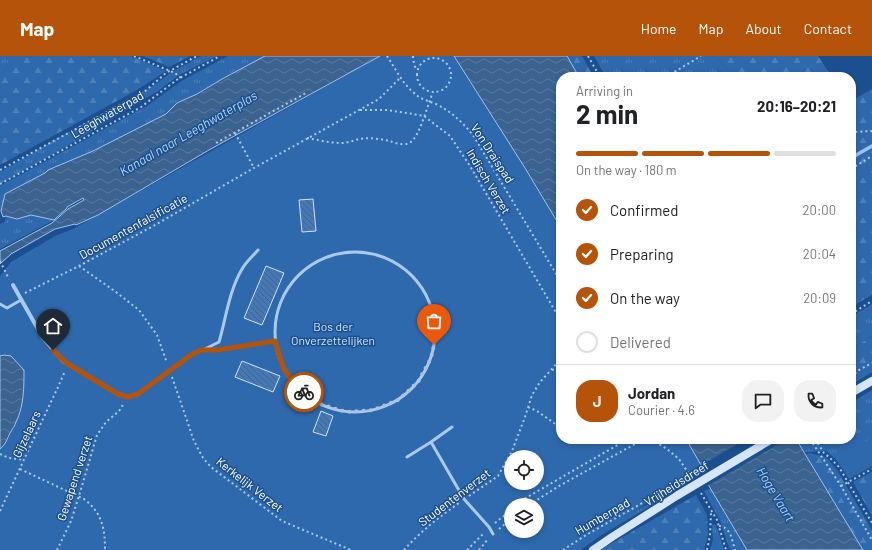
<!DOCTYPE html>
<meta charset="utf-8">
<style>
:root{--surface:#fff;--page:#f2f2f2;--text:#202124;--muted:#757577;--line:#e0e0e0;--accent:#b45309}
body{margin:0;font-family:Barlow,sans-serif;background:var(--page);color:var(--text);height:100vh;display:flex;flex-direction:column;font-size:15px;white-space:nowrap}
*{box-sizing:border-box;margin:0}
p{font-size:13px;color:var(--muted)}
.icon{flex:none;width:22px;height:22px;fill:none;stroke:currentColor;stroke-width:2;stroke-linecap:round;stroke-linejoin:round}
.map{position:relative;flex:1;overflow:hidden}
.details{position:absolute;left:556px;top:16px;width:300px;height:372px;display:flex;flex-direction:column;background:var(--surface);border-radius:16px;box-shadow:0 2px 6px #0003}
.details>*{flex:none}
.buttons{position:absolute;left:504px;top:394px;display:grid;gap:8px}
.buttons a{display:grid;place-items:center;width:40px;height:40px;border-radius:50%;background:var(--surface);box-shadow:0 2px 6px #0003;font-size:20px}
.pin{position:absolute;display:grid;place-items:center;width:34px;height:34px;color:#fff;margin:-41px -17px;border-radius:50% 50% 50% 0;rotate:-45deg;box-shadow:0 0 4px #0007}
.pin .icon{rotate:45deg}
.courier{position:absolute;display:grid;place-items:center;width:40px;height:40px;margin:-20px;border:3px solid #b45309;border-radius:50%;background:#fff;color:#222;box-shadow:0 1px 5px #0007}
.overview em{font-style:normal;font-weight:700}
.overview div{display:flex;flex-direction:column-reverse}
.overview{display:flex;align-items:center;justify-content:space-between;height:68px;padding:0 20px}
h1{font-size:26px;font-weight:700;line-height:30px}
.bar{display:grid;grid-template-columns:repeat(4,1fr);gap:6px 4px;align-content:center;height:48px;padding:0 20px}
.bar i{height:5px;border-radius:3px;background:var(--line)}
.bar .on{background:var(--accent)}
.bar p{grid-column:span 4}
.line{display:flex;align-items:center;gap:10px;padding:0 20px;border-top:1px solid var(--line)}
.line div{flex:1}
.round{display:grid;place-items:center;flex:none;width:42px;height:42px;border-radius:16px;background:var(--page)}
ol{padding:0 20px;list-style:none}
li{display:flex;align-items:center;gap:12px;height:44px}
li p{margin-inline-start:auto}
li .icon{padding:4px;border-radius:50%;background:var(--accent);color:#fff;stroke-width:4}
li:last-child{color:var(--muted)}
li i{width:22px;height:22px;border:2px solid var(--line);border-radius:50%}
header{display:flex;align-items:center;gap:24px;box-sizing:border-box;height:56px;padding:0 20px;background:var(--accent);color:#fff}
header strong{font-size:19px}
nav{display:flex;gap:22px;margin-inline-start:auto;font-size:14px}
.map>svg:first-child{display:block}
.grass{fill:url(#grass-tufts)}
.forest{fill:url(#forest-firs)}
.green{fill:#2e69ad;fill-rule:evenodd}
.water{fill:url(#water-waves);stroke:#9cc4f0}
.pier{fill:#1b4f8f}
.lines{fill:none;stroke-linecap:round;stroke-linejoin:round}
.stream{stroke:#9cc4f0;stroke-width:3.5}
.building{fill:url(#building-back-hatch);stroke:#cfe3fa}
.path{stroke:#a9c9ee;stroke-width:2;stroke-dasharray:2 3;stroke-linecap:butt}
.lane{stroke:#a9c9ee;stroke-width:3}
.street{stroke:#a9c9ee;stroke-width:4}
.secondary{stroke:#d6e6fa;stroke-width:8}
.secondary-bridge{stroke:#d6e6fa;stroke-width:8}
.done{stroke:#afc1d8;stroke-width:4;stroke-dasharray:0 7.2}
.route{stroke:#b45309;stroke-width:5}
.labels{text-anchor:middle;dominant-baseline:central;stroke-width:3;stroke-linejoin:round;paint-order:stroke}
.street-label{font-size:12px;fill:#fff;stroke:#1b4f8f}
.park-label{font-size:12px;fill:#cfe3fa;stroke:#1b4f8f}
.water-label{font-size:13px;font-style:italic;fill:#b5d3f5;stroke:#1b4f8f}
</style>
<header>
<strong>Map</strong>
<nav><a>Home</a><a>Map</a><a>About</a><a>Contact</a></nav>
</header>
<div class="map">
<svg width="872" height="494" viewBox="0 0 872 494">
<defs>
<pattern id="grass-tufts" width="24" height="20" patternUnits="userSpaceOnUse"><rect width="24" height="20" fill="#2e69ad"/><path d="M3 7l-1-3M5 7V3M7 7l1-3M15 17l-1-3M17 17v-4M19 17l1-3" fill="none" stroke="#4d80b9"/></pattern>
<pattern id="forest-firs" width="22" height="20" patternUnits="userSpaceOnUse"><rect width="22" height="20" fill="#2e69ad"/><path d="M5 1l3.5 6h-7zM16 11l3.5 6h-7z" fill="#4d80b9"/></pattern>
<pattern id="water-waves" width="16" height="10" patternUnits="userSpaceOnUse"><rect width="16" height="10" fill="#3c6290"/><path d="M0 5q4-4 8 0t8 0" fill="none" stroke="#597aa1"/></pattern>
<pattern id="building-back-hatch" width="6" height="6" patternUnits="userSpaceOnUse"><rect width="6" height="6" fill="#4478b7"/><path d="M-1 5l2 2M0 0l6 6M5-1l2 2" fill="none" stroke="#486282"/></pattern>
</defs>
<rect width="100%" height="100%" fill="#1b4f8f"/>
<!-- grass -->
<path class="grass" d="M0,0H11L10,4L0,24Z
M201,0H217L179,19L158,35L62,93L0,128V116L56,83L153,30L172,16Z
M228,0H265L223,22L196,38L177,47L166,58L93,95L48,114L45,117L5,138L1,155L0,154V130L147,50L183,24Z
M594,0H715L735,21H606Z
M31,159L54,164L0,193V168L5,166L6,160L17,163Z
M872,248V280L851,293V261Z
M872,334V410L837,404L826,395L804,396L796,383H851V347Z
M711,432L747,494H730L720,465L704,435Z
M672,437L600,480L580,494H569L632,456Z
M715,468L719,477L724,494H710L713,483L712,469Z"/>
<!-- forest -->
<path class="forest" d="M11,0H131L166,15L137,34L0,109V24L10,4Z
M143,0H190L169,11Z
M567,0H582L594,21H579Z
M715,0H818L832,21H735Z
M872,33V239L851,251V45Z
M872,280V316L851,329V293Z
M809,397L826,401L837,414L872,474V494H863L806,399Z
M872,416V460L853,426Z
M696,439L707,459L708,479L704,494H600Z"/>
<!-- green -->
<path class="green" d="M380,0H454L525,112L561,172V383H686L701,408L580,494H0V220L11,206L55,180L73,173ZM511,401H537V427H511ZM511,449H537V475H511Z
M872,382V410L849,423L836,403Z
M872,430V457L860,436Z"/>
<!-- water -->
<path class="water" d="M265,0H380L209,94L98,159L76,169L75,168L55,173L11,198L0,208V195L52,167L68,153L84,144L83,142L67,151V152L54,164L31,159L17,163L6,160L3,161L1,155L5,138L45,117L48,114L93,95L166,58L177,47L197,38L222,23Z
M454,0H567L579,21H561V172L525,112Z
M4,299L11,300L24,314C24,331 24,350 16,366C15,370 12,373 10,377C7,383 6,388 0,393V300Z
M686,383H796L863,494H747L709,430L705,416Z"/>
<!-- pier -->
<path class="pier" d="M746,383H787L707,430L704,417L700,410Z"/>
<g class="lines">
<!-- stream -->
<path class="stream" d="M851,102L872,90"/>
</g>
<!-- building -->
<path class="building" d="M313,143L316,175L302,176L299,144Z
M266,210L284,217L262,269L244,262Z
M242,305L280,320L273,336L235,321Z
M321,355L333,360L326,380L313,376Z"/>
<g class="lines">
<!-- path -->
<path class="path" d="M134,0L175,17L181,22
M387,0C395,12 402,27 414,37C420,43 428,45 436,48C452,56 462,66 473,79L561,226
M413,0V3L416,14
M588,0L600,21
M417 19a17 17 0 1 1 34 0a17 17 0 1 1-34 0Z
M666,21L701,0
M360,54H387L407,57L424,60L450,80L470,110L561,265
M235,77L254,112
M851,78L854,76L872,75
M307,82C318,84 330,87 341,87C347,87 353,85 359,83C369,81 380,83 390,85C397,88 407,91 413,84C421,75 428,48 433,36
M216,87L306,37
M851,113L872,100
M0,114L144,36L166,17L197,0
M0,128L134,55L141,51L178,23L220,0
M0,205L9,223
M79,210L116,236L139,254L157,279L167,307
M25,237L79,210L157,168L254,112L379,43L401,21
M851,258L872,245
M552,314L561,312
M172,321L194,385L203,402L211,411L282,465L351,494
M851,321L859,314L872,307
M528,351L537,355L561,372
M651,383L667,393L679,403L691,421
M810,383L841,430L872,484
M815,383L824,397L829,401L839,411L872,467
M0,398L9,402L24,404
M20,413L84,443C102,457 105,472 105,494
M841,430L872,413
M701,437L717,464L726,494
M469,440L498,420L512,395L525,361L532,339L540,326L551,314L561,302
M517,449L524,443L628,383
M529,449L559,430L644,383
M0,455L58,331L65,315
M495,467L511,454
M719,470C731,471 732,484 735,494
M499,473L511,463
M57,494L71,465L79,440L97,379L106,366L119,355L124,347
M404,494C420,476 439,461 459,447
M467,494L484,477
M479,494L488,483
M563,494L586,479L667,433
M707,494L710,479L711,456"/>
<!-- lane -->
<path class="lane" d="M275 276a80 80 0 1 1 160 0a80 80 0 1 1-160 0Z
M0,248L7,252L21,244
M203,294L219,286C226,262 229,235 242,213C246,206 253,200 258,194
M217,294L275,285
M431,386L452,371
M407,401L431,386L464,443L489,471L493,478"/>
<!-- street -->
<path class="street" d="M13,229L43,282L63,305L118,338L128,341L138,338L191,299L201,294H217"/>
<!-- secondary -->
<path class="secondary" d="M851,337L872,325
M593,494L612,481L678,439"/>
<!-- secondary-bridge -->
<path class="secondary-bridge" d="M678,439L772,383"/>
</g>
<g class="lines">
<!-- done -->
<path class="done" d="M304,336L320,348L346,356L373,354L398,344L418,326L431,302L434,289"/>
<!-- route -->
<path class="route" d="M53,294L63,304L68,308L118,338L128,341L138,338L191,299L201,294H217L275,285L283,311L298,333L304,336"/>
</g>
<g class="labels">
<!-- street labels -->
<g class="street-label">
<text transform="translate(107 58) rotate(-30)">Leeghwaterpad</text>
<text transform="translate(493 97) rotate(57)">Von Draispad</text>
<text transform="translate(489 125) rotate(59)">Indisch Verzet</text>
<text transform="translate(133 170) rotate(-29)">Documentenfalsificatie</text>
<text transform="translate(26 378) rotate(-65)">Gijzelaars</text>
<text transform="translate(74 422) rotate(-72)">Gewapend verzet</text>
<text transform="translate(676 427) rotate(-32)">Vrijheidsdreef</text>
<text transform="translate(250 428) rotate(38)">Kerkelijk Verzet</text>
<text transform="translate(454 441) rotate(-37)">Studentenverzet</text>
<text transform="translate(602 460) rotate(-30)">Humberpad</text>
</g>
<!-- park labels -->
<g class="park-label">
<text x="333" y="270">Bos der<tspan x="333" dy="14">Onverzettelijken</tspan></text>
</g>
<!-- water labels -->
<g class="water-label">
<text transform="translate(188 77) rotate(-30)">Kanaal naar Leeghwaterplas</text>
<text transform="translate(776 438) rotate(59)">Hoge Vaart</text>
</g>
</g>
</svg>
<div class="buttons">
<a><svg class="icon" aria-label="locate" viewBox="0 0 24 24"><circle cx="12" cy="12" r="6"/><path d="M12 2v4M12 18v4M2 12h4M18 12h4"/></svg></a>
<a><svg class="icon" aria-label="layers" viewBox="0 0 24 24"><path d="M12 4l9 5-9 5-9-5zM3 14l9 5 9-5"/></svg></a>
</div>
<div class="pin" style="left:434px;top:289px;background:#ea580c"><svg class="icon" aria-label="bag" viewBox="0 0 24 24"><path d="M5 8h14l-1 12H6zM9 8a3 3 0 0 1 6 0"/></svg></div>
<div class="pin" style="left:53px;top:294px;background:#1f2937"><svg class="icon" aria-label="home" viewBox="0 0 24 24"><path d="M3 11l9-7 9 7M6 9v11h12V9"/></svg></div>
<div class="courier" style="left:304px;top:336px"><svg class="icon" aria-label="bike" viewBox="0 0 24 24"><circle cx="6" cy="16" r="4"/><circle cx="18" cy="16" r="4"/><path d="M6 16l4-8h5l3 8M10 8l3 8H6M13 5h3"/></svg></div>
<section class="details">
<div class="overview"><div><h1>2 min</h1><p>Arriving in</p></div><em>20:16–20:21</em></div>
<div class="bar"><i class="on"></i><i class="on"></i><i class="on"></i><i></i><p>On the way · 180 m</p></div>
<ol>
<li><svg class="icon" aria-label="check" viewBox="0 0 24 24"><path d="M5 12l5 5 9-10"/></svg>Confirmed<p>20:00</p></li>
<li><svg class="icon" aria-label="check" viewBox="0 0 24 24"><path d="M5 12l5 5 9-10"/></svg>Preparing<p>20:04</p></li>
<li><svg class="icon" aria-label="check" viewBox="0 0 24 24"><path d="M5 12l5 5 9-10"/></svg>On the way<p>20:09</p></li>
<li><i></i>Delivered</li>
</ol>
<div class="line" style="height:72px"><b class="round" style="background:var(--accent);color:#fff">J</b><div><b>Jordan</b><p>Courier · 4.6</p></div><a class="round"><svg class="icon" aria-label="chat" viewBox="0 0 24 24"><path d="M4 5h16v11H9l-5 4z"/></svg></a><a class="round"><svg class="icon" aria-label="phone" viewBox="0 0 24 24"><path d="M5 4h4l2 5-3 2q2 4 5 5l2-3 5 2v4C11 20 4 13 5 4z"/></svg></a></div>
</section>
</div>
